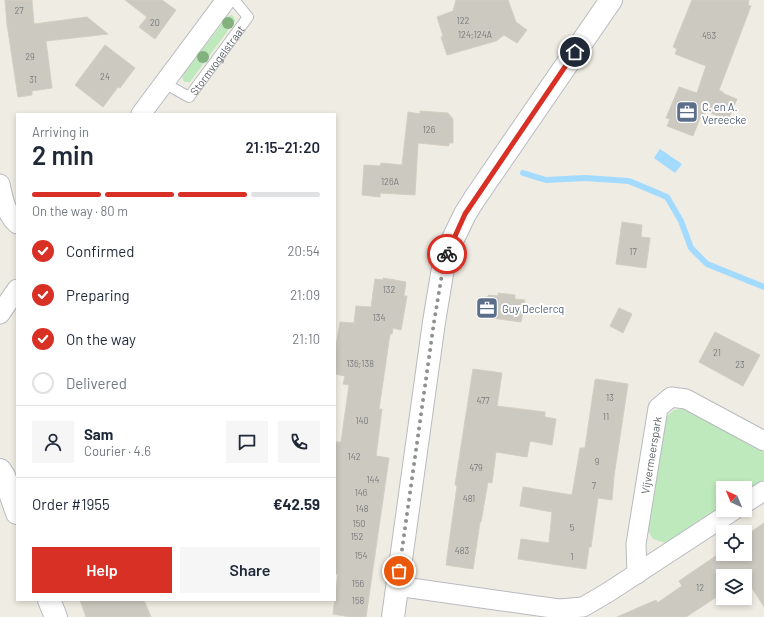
<!DOCTYPE html>
<meta charset="utf-8">
<style>
:root{--surface:#fff;--page:#f6f6f7;--text:#1f2937;--muted:#747a83;--line:#e0e1e3;--accent:#d93025}
body{margin:0;font-family:Barlow,sans-serif;background:var(--page);color:var(--text);height:100vh;display:flex;flex-direction:column;font-size:15px;white-space:nowrap}
*{box-sizing:border-box;margin:0}
p{font-size:13px;color:var(--muted)}
.icon{flex:none;width:22px;height:22px;fill:none;stroke:currentColor;stroke-width:2;stroke-linecap:round;stroke-linejoin:round}
.map{position:relative;flex:1;overflow:hidden}
.sheet{position:absolute;left:16px;top:113px;width:320px;height:488px;display:flex;flex-direction:column;background:var(--surface);border-radius:0px;box-shadow:0 2px 6px #0003}
.sheet>*{flex:none}
.needle{width:26px;rotate:316deg}
.fabs{position:absolute;left:716px;top:481px;display:grid;gap:8px}
.fabs a{display:grid;place-items:center;width:36px;height:36px;border-radius:0px;background:var(--surface);box-shadow:0 2px 6px #0003;font-size:20px}
.pin{position:absolute;display:grid;place-items:center;width:34px;height:34px;color:#fff;margin:-17px;border:2px solid #fff;border-radius:50%;box-shadow:0 1px 4px #0007}
.courier{position:absolute;display:grid;place-items:center;width:40px;height:40px;margin:-20px;border:3px solid #d93025;border-radius:50%;background:#fff;color:#222;box-shadow:0 1px 5px #0007}
.head em{font-style:normal;font-weight:600}
.head div{display:flex;flex-direction:column-reverse}
.head{display:flex;align-items:center;justify-content:space-between;height:68px;padding:0 16px}
h1{font-size:26px;font-weight:600;line-height:30px}
.bar{display:grid;grid-template-columns:repeat(4,1fr);gap:6px 4px;align-content:center;height:48px;padding:0 16px}
.bar i{height:5px;border-radius:3px;background:var(--line)}
.bar .current{background:var(--accent)}
.bar p{grid-column:span 4}
.line{display:flex;align-items:center;gap:10px;padding:0 16px;border-top:1px solid var(--line)}
.line div{flex:1}
.round{display:grid;place-items:center;flex:none;width:42px;height:42px;border-radius:0px;background:var(--page)}
ol{padding:0 16px;list-style:none}
li{display:flex;align-items:center;gap:12px;height:44px}
li p{margin-inline-start:auto}
li .icon{padding:4px;border-radius:50%;background:var(--accent);color:#fff;stroke-width:4}
li:last-child{color:var(--muted)}
li i{width:22px;height:22px;border:2px solid var(--line);border-radius:50%}
.primary-button{display:flex;gap:8px;margin-top:auto;padding:8px 16px}
.primary-button a{flex:1;height:46px;border-radius:0px;background:var(--accent);color:#fff;font-size:16px;font-weight:600;line-height:46px;text-align:center}
.primary-button a+a{background:var(--page);color:var(--text)}
.map>svg:first-child{display:block}
.green{fill:#bee9bc}
.water{fill:#a3daff}
.lines{fill:none;stroke-linecap:round;stroke-linejoin:round}
.stream{stroke:#a3daff;stroke-width:6}
.building{fill:#ccc9c1;stroke:#d5cec0}
.service-casing{stroke:#b8bbc0;stroke-width:12}
.minor-casing{stroke:#b8bbc0;stroke-width:21}
.tertiary-casing{stroke:#b8bbc0;stroke-width:24}
.service{stroke:#fff;stroke-width:10}
.minor{stroke:#fff;stroke-width:19}
.tertiary{stroke:#fff;stroke-width:22}
.tree{fill:#83b27f}
.done{stroke:#8f9191;stroke-width:4;stroke-dasharray:0 7.2}
.route{stroke:#d93025;stroke-width:5}
.labels{text-anchor:middle;dominant-baseline:central;stroke-width:4;stroke-linejoin:round;paint-order:stroke}
.number-label{font-size:9px;fill:#777a7c}
.street-label{font-size:11px;fill:#5b6065;stroke:#fff}
.service-label{font-size:11px;fill:#4e5e75;stroke:#fff;text-anchor:start}
</style>
<div class="map">
<svg width="764" height="617" viewBox="0 0 764 617">
<rect width="100%" height="100%" fill="#efece3"/>
<!-- green -->
<path class="green" d="M231,15C234,16 235,18 235,21L190,82H184L182,76L228,16Z
M685,408L748,439L764,453V479L761,484L745,495V488H723V509L668,544L653,539L646,528L665,418L674,410Z"/>
<!-- water -->
<path class="water" d="M660,149L682,164L675,173L654,158Z"/>
<g class="lines">
<!-- stream -->
<path class="stream" d="M523,173L546,180L585,178L629,181L667,197L681,221L691,248L707,264L764,287"/>
</g>
<!-- building -->
<path class="building" d="M5,0H32L34,24L87,17L108,34L46,41L52,88L32,91V95L18,97L7,24Z
M125,0H162L176,10L155,39L139,27L147,17Z
M456,0H508L516,22L527,30L517,43L504,35L496,41L447,55L441,37L443,36L437,17L453,11Z
M692,0H749L748,5L751,6L719,90L724,93V94L737,99L728,120L706,111L702,118H700L693,136L667,126L670,119L666,118L679,87L697,93L706,66L675,54L677,49L673,47Z
M105,45L135,68L120,88L118,87L103,107L75,85Z
M420,111L448,113L453,119V143H449V146L418,143L415,195L380,193V197L362,195L364,165L380,166L381,163L402,165L408,112L420,114Z
M622,222L642,225L641,237L650,238L646,268L616,264Z
M383,278L406,282L404,296H407L401,330L393,328L392,334H390L379,409H382L376,456L389,458L366,617H351L333,614L338,574H335V442H341L349,385L343,384L345,376L335,374V352L340,322L354,323L356,306L371,307L375,279L383,280Z
M498,293L515,295V299L525,300L521,322L477,316L480,299H485L489,295L498,296Z
M619,308L632,314L623,333L610,326Z
M715,332L760,355L743,386L699,362Z
M473,369L502,373L497,406L545,412V417L556,419L552,445L530,441L527,457L496,452L492,483L488,482L481,522H480L473,569L446,565L457,486L455,485Z
M596,379L628,384L614,476L612,500L598,498L591,547H589L586,569L518,559L521,539L549,543L552,512L520,506L523,487L572,495L580,448H585L595,380Z
M764,523V607L749,583L745,586V576H723V597L721,594L686,617H617L656,600L657,603L682,586L679,581L723,551V554H745V536Z
M80,600H144L151,617H86Z"/>
<g class="lines">
<!-- service casing -->
<g class="service-casing">
<g id="service">
<path id="s1" d="M164,83L189,97L248,17L234,0"/>
</g>
</g>
<!-- minor casing -->
<g class="minor-casing">
<g id="minor">
<path d="M141,114L226,0"/>
<path d="M0,184C3,198 6,214 17,224"/>
<path d="M0,314L17,289"/>
<path d="M745,503L764,491"/>
<path id="s2" d="M637,574L636,544L658,408L671,397L686,399L764,441"/>
<path d="M397,586L559,609L583,607L607,593L734,510"/>
</g>
</g>
<!-- tertiary casing -->
<g class="tertiary-casing">
<path id="tertiary" d="M0,470L4,476L17,513
M49,600L56,617
M393,617L434,322L443,268L452,241L465,214L475,198L611,0"/>
</g>
<!-- service -->
<use href="#service" class="service"/>
<!-- minor -->
<use href="#minor" class="minor"/>
<!-- tertiary -->
<use href="#tertiary" class="tertiary"/>
</g>
<!-- trees -->
<g class="tree">
<circle cx="228" cy="23" r="6"/>
<circle cx="203" cy="57" r="6"/>
</g>
<g class="lines">
<!-- done -->
<path class="done" d="M399,571L434,322L443,268L447,254"/>
<!-- route -->
<path class="route" d="M447,254L465,214L575,52"/>
</g>
<!-- icons -->
<defs>
<g id="office-square" transform="scale(1.15)"><rect x="-9" y="-9" width="18" height="18" rx="4" fill="#5c6f8a" stroke="#fff"/><path d="M-6-3h4V-5.5h4V-3h4V5H-6ZM-1-4.5V-3h2v-1.5ZM-6 0V1H6V0Z" fill="#fff"/></g>
</defs>
<g fill-rule="evenodd">
<use href="#office-square" x="687" y="112"/>
<use href="#office-square" x="487" y="308"/>
</g>
<g class="labels">
<!-- number labels -->
<g class="number-label">
<text x="19" y="10">27</text>
<text x="463" y="20">122</text>
<text x="155" y="22">20</text>
<text x="475" y="34">124;124A</text>
<text x="709" y="35">453</text>
<text x="30" y="56">29</text>
<text x="105" y="76">24</text>
<text x="33" y="79">31</text>
<text x="429" y="129">126</text>
<text x="390" y="181">126A</text>
<text x="633" y="251">17</text>
<text x="389" y="289">132</text>
<text x="379" y="317">134</text>
<text x="717" y="352">21</text>
<text x="360" y="363">136;138</text>
<text x="740" y="364">23</text>
<text x="610" y="397">13</text>
<text x="483" y="400">477</text>
<text x="606" y="416">11</text>
<text x="362" y="420">140</text>
<text x="354" y="456">142</text>
<text x="597" y="461">9</text>
<text x="476" y="467">479</text>
<text x="373" y="479">144</text>
<text x="594" y="485">7</text>
<text x="361" y="492">146</text>
<text x="469" y="498">481</text>
<text x="362" y="508">148</text>
<text x="359" y="523">150</text>
<text x="572" y="527">5</text>
<text x="357" y="536">152</text>
<text x="462" y="550">483</text>
<text x="361" y="555">154</text>
<text x="572" y="556">1</text>
<text x="358" y="583">156</text>
<text x="700" y="587">12</text>
<text x="358" y="600">158</text>
</g>
<!-- street labels -->
<g class="street-label">
<text stroke="none"><textPath href="#s1" startOffset="75">Stormvogelstraat</textPath></text>
<text stroke="none"><textPath href="#s2" startOffset="120">Vijvermeerspark</textPath></text>
</g>
<!-- service labels -->
<g class="service-label">
<text x="702" y="106">C. en A.<tspan x="702" dy="13">Vereecke</tspan></text>
<text x="502" y="308">Guy Declercq</text>
</g>
</g>
</svg>
<div class="fabs">
<a><svg class="needle" viewBox="-14 -14 28 28"><path d="M0-13l5 13h-10z" fill="#e53935"/><path d="M0 13l5-13h-10z" fill="#747a83"/></svg></a>
<a><svg class="icon" aria-label="locate" viewBox="0 0 24 24"><circle cx="12" cy="12" r="6"/><path d="M12 2v4M12 18v4M2 12h4M18 12h4"/></svg></a>
<a><svg class="icon" aria-label="layers" viewBox="0 0 24 24"><path d="M12 4l9 5-9 5-9-5zM3 14l9 5 9-5"/></svg></a>
</div>
<div class="pin" style="left:399px;top:571px;background:#ea580c"><svg class="icon" aria-label="bag" viewBox="0 0 24 24"><path d="M5 8h14l-1 12H6zM9 8a3 3 0 0 1 6 0"/></svg></div>
<div class="pin" style="left:575px;top:52px;background:#1f2937"><svg class="icon" aria-label="home" viewBox="0 0 24 24"><path d="M3 11l9-7 9 7M6 9v11h12V9"/></svg></div>
<div class="courier" style="left:447px;top:254px"><svg class="icon" aria-label="bike" viewBox="0 0 24 24"><circle cx="6" cy="16" r="4"/><circle cx="18" cy="16" r="4"/><path d="M6 16l4-8h5l3 8M10 8l3 8H6M13 5h3"/></svg></div>
<section class="sheet">
<div class="head"><div><h1>2 min</h1><p>Arriving in</p></div><em>21:15–21:20</em></div>
<div class="bar"><i class="current"></i><i class="current"></i><i class="current"></i><i></i><p>On the way · 80 m</p></div>
<ol>
<li><svg class="icon" aria-label="check" viewBox="0 0 24 24"><path d="M5 12l5 5 9-10"/></svg>Confirmed<p>20:54</p></li>
<li><svg class="icon" aria-label="check" viewBox="0 0 24 24"><path d="M5 12l5 5 9-10"/></svg>Preparing<p>21:09</p></li>
<li><svg class="icon" aria-label="check" viewBox="0 0 24 24"><path d="M5 12l5 5 9-10"/></svg>On the way<p>21:10</p></li>
<li><i></i>Delivered</li>
</ol>
<div class="line" style="height:72px"><a class="round"><svg class="icon" aria-label="person" viewBox="0 0 24 24"><circle cx="12" cy="8" r="4"/><path d="M4 21q1-7 8-7t8 7"/></svg></a><div><b>Sam</b><p>Courier · 4.6</p></div><a class="round"><svg class="icon" aria-label="chat" viewBox="0 0 24 24"><path d="M4 5h16v11H9l-5 4z"/></svg></a><a class="round"><svg class="icon" aria-label="phone" viewBox="0 0 24 24"><path d="M5 4h4l2 5-3 2q2 4 5 5l2-3 5 2v4C11 20 4 13 5 4z"/></svg></a></div>
<div class="line" style="height:52px"><div>Order #1955</div><b>€42.59</b></div>
<div class="primary-button"><a>Help</a><a>Share</a></div>
</section>
</div>
